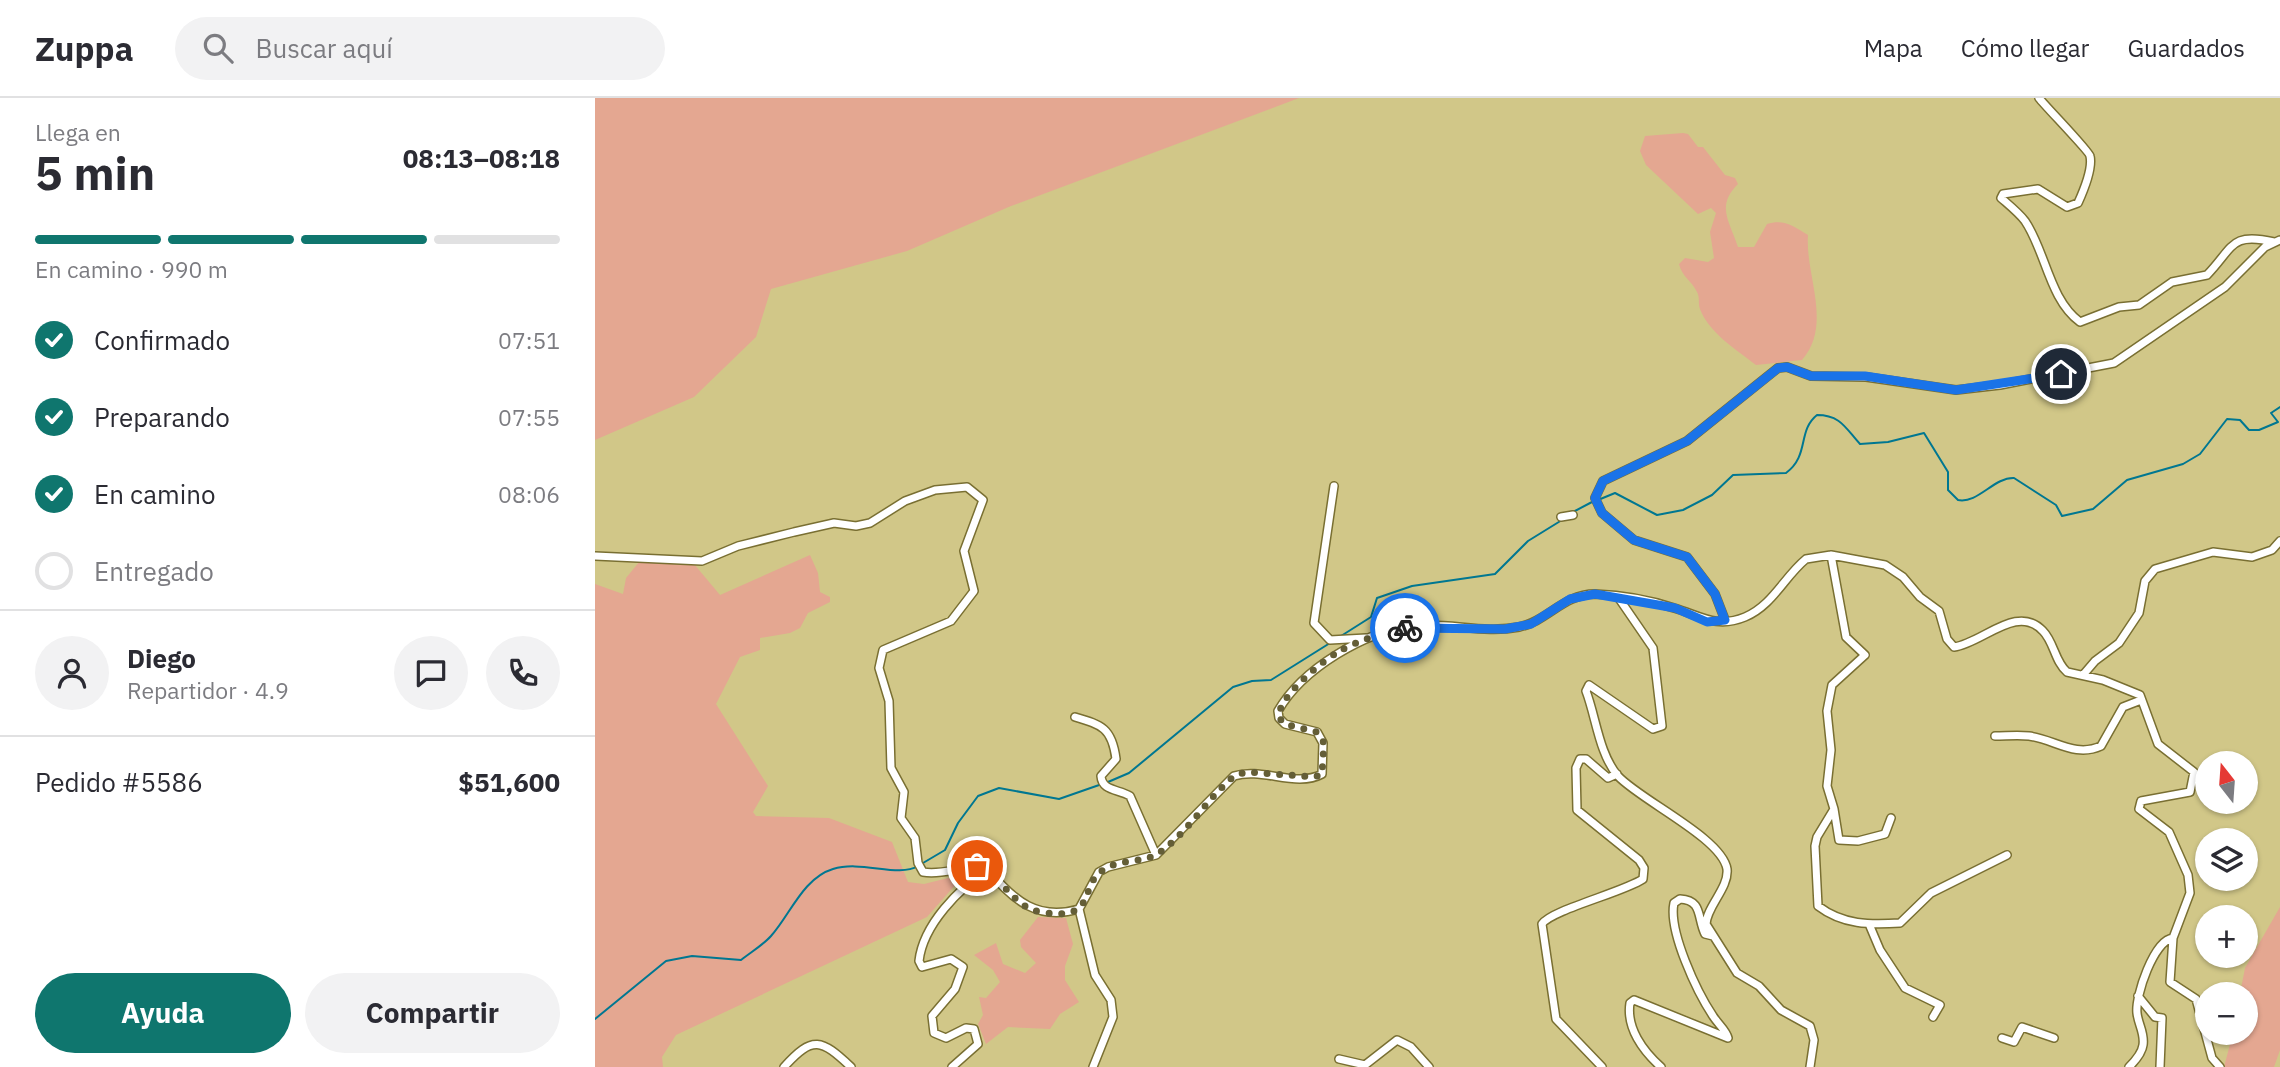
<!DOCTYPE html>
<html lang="es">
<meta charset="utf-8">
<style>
:root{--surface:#fff;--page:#f2f2f3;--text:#2b2b33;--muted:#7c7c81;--line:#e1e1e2;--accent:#0f766e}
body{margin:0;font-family:"IBM Plex Sans",sans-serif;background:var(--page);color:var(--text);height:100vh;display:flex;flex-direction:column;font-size:26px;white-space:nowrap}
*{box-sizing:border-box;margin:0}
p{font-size:23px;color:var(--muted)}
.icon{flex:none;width:38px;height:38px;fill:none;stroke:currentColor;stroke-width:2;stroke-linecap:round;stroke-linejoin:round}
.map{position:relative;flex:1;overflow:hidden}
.sheet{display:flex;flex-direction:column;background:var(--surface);width:595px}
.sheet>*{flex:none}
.needle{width:46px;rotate:343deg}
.tools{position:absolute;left:1600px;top:653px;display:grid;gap:14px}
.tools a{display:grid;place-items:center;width:63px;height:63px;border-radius:50%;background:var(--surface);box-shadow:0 2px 5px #0004;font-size:35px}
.pin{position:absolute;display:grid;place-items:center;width:60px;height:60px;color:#fff;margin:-30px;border:4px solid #fff;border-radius:50%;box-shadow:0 2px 7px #0007}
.courier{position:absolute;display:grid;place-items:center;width:70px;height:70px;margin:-35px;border:5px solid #1a73e8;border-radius:50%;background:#fff;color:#222;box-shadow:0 2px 9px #0007}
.head em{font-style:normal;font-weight:700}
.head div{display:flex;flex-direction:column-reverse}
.head{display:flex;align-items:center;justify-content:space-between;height:119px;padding:0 35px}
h1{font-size:46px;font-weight:700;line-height:52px}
.bar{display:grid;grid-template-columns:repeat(4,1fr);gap:10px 7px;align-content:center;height:84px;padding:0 35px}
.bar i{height:9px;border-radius:5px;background:var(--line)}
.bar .current{background:var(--accent)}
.bar p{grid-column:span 4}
.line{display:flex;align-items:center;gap:18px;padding:0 35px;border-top:2px solid var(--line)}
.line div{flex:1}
.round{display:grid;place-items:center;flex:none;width:74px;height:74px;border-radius:37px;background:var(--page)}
ol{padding:0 35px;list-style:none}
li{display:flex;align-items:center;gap:21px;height:77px}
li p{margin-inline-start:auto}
li .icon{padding:7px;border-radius:50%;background:var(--accent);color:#fff;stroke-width:4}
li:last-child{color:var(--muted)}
li i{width:38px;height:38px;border:4px solid var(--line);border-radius:50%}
.action{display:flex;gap:14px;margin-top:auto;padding:14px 35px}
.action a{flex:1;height:80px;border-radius:42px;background:var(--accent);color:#fff;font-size:28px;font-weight:700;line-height:80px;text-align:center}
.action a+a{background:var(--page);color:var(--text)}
header{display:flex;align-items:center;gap:42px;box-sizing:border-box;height:98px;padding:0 35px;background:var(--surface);border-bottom:2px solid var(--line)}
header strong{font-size:33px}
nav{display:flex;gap:38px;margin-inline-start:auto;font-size:24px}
.search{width:490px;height:63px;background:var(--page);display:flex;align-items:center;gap:18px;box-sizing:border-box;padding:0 24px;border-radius:38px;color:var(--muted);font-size:26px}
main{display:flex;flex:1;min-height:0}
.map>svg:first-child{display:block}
.green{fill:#e4a791}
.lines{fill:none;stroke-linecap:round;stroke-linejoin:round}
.stream{stroke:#007791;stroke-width:2}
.street-casing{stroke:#796f32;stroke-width:10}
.street{stroke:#fff;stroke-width:7}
.done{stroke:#645e37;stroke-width:7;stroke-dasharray:0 12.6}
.route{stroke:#1a73e8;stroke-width:9}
</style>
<header>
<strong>Zuppa</strong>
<div class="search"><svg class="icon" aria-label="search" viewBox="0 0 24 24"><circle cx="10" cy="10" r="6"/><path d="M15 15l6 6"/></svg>Buscar aquí</div>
<nav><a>Mapa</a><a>Cómo llegar</a><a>Guardados</a></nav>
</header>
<main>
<section class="sheet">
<div class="head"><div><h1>5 min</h1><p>Llega en</p></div><em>08:13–08:18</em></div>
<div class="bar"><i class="current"></i><i class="current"></i><i class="current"></i><i></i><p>En camino · 990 m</p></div>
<ol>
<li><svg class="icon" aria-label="check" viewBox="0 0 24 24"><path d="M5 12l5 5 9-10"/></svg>Confirmado<p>07:51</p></li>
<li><svg class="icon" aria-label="check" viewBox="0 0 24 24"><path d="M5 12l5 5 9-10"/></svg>Preparando<p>07:55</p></li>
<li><svg class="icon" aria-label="check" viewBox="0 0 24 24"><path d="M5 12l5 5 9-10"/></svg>En camino<p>08:06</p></li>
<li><i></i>Entregado</li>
</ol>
<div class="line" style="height:126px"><a class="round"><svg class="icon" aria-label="person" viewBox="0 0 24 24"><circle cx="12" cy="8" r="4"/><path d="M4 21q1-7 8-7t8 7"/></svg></a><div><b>Diego</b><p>Repartidor · 4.9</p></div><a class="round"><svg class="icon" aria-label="chat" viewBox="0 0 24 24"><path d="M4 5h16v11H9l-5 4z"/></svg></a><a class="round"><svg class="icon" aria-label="phone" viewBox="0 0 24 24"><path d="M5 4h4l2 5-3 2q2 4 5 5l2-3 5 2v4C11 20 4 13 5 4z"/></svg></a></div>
<div class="line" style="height:91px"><div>Pedido #5586</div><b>$51,600</b></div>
<div class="action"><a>Ayuda</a><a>Compartir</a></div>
</section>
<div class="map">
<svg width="1685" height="969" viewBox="0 0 1685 969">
<rect width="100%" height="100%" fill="#d1c788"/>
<!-- green -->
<path class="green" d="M0,0H704L416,108L312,153L176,191L161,239L99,299L0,342Z
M1088,35L1093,36L1103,49H1108L1130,77L1140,80L1143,86C1121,108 1134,122 1143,149H1159L1172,126C1189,121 1198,128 1213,137C1210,178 1238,226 1207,262L1161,267C1142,252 1114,235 1105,211C1103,206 1105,199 1102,194C1097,183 1087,179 1084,166L1090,160L1113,164L1119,160L1115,134L1121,115L1116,110L1103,116L1051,67L1045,53L1050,38Z
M215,457L223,475L225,494L235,499V504L213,515L205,530L195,535L165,540V552L145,559L121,606L173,688L158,714L161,718L234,720L297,744L313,784L329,786L357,779L362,785L332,819L81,937L67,959L68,969H0V486L28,496L31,480L45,463L99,466L125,497Z
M1685,809V952L1679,969H1629L1638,935L1650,934V896H1645L1650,870Z
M443,819L471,820L478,846L470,868V882L484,904L465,916L455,931L413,929L391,946L383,926L388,917L384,899L391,900L405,884L398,872L379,857L401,845L408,866L430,875L441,865L426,849L425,842Z"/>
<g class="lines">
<!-- stream -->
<path class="stream" d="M1003,402L1020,395L1062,417L1088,412L1117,397L1138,377L1191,375C1215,357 1202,333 1222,317C1246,317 1251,331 1265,346L1293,344L1329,335L1353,374V392L1363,402C1383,406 1399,379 1419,380L1461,407L1467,418L1498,411L1532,382L1588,366L1605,356L1632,321L1645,322L1654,332H1664L1683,324L1676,315L1685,309
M978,414L997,404
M746,538L776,519L782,500L817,488L900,476L933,443L967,422
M513,684L534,675L638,589L657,583L676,582L735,545
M328,765L350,752L363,725L383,698L404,690L464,701L507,686
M0,921L71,863L97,858L146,862C156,854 168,847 176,838C195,817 208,780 238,771C267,762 303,780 323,768"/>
<!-- street casing -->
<g class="street-casing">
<path id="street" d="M1444,0C1451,9 1494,53 1495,58C1498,71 1488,94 1483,105L1472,109L1443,91L1408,96L1406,100C1414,107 1424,115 1430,123C1451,154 1454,201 1485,224L1524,209L1544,207L1577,184L1612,177C1639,149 1635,134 1679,144
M739,388L719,525L735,542L771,540
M966,419L978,417
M1236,457L1251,539L1270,557L1237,587L1232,613L1236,652L1232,688L1239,711L1222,739L1220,748L1223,808C1248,827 1275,827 1305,825L1336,795L1412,757
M0,458L107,463L143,448L199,434L239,425L261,428L275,425L310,403L340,392L372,389L388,402L369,453L379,493L356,523L288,552L284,570L294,603L296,670L309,694L306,720L320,740L323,765L328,774C351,778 371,765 393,772
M1023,499L1058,550L1067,628L1058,631L994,587L991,593C1001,619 1004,656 1023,678C1045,702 1127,740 1132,771C1134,790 1112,808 1111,826L1142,875L1164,888L1186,912L1215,928L1219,942L1215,969
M1130,522L1120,496L1092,459L1039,442L1007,415L1000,400L1008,383L1092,343L1183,270L1192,269L1216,278L1271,279L1361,292L1405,287L1519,265L1630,189L1670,149L1685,142
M1488,577L1500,563L1524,545L1544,515L1550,483L1560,471L1618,454L1657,459L1677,452L1685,443
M480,619C507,627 517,630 521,661L506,678C507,693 523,691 535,698L561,757
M1400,638C1411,638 1423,637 1434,638C1459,641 1480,660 1506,648L1528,609L1546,602
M1239,711L1244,742L1263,743L1290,736L1296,720
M484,811L500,877L516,902L518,919L498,969
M1274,826L1285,852L1310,890L1345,907L1338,919
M1543,898L1560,919L1567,920L1565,969
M1407,940L1419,944L1427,929L1459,940
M744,961L770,967L802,942L816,949L834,969
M189,969C218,937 226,941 256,969
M357,969L383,946L379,931L371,930L351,940L339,935L337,918L360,891L368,869L356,861L327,869L324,863C328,827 364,790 393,772C419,803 443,823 484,811L504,774L513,769L561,757L639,678C667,669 701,690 727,676L728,645L722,634L690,626L684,620L683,613C707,571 770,533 818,528C854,524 888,536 924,529C953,523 968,496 1000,496C1026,497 1055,502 1079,510C1104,517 1121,531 1150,519C1178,507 1189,479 1211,461L1236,457L1290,467L1308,479L1325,499L1344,513L1352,541L1359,549C1388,545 1422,505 1448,533C1459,544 1460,564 1472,574L1508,582L1545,597L1563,646L1599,674L1595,694L1546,703L1544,711L1574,734L1593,777L1595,795L1578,840L1575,884L1601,901L1617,960L1625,969
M1007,969L961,921L947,826C956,812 1029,794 1048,781L1049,770L1044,762L982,712L981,670L985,661H991L1013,680L1022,676
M1066,969C1048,953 1031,930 1035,905L1039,902L1133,940C1131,932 1123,926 1118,918C1102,894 1073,833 1079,805L1085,801C1108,802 1102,820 1110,836L1118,838
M1534,969C1540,963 1547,955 1548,947C1550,935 1543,926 1542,915C1540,898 1559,842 1578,840"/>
</g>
<!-- street -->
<use href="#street" class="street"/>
</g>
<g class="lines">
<!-- done -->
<path class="done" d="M382,768C408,777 416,809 446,814C504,824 483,788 508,772C524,761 549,765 564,755C593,734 612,701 639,678L651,674L720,679L727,676L729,645L722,634L690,626L684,620C681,601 727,563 743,554C762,543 789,534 810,530"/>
<!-- route -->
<path class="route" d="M810,530L910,531L936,526L975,501L1000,496L1080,510L1112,524L1130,522L1120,496L1092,459L1039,442L1007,415L1000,400L1008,383L1092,343L1183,270L1192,269L1216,278H1270L1361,292L1466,276"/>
</g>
</svg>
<div class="tools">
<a><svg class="needle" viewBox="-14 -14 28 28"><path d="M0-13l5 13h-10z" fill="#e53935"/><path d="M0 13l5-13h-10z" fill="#7c7c81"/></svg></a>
<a><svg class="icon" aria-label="layers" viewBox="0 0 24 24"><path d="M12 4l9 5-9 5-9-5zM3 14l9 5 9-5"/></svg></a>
<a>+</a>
<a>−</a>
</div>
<div class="pin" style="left:382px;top:768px;background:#ea580c"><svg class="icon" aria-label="bag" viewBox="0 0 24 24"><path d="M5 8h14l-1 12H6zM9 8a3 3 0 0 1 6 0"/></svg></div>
<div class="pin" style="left:1466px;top:276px;background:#1f2937"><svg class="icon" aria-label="home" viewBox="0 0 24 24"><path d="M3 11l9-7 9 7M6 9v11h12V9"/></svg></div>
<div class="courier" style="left:810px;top:530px"><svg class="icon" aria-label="bike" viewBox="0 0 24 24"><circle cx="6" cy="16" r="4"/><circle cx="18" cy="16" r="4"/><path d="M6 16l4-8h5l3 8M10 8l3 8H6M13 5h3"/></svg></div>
</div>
</main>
